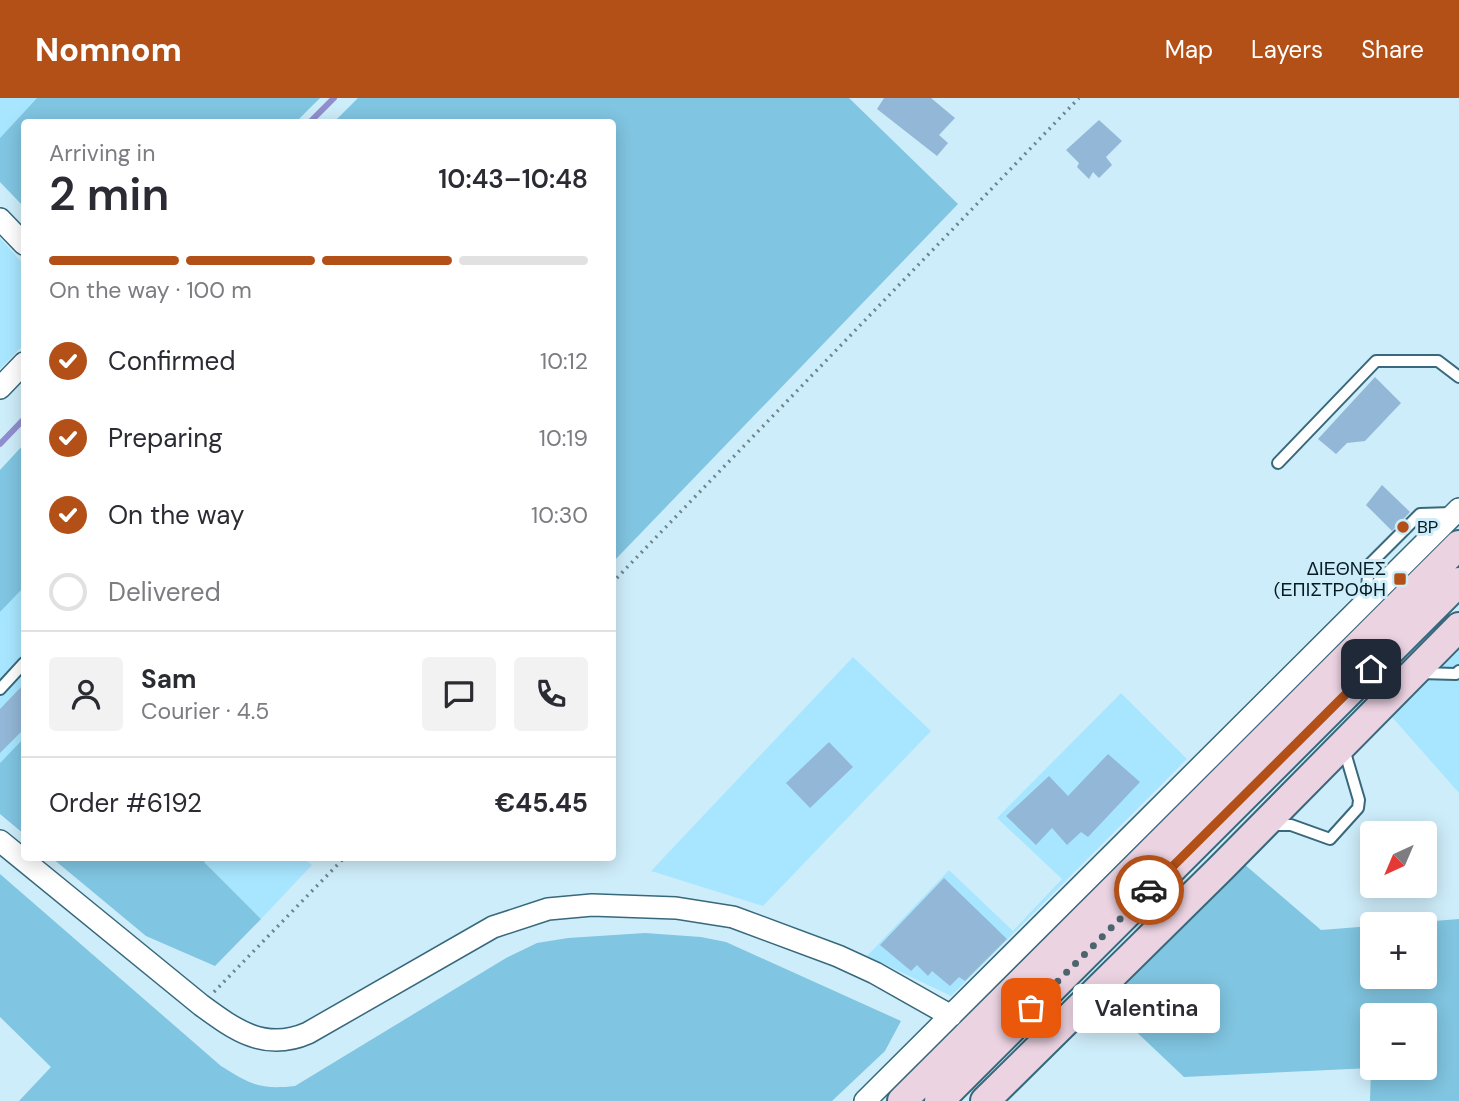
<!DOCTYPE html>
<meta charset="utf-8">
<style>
:root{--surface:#fff;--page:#f2f2f3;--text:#2b2b33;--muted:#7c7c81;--line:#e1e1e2;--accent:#b25017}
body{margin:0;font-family:"DM Sans",sans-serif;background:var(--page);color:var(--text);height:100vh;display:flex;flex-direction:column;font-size:26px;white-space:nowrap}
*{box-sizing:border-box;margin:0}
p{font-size:23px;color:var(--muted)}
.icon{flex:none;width:38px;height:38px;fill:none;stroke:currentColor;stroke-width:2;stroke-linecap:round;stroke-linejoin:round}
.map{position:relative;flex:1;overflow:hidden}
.panel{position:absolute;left:21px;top:21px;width:595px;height:742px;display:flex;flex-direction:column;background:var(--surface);border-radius:7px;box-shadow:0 4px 18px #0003}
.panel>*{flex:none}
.needle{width:46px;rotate:224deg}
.controls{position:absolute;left:1360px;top:723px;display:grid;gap:14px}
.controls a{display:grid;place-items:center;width:77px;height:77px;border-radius:7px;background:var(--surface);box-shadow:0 4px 18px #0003;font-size:35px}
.pin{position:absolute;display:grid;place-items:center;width:60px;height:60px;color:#fff;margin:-30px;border-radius:14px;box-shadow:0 4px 10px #0006}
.courier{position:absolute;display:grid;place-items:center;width:70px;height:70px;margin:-35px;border:5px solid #b25017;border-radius:50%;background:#fff;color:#222;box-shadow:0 2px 9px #0007}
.bubble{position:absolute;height:49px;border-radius:7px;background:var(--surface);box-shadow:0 4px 18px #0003;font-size:23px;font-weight:600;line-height:49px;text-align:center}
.head em{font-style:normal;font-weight:600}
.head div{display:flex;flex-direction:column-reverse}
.head{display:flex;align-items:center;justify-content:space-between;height:119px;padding:0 28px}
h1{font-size:46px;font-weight:600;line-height:52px}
.bar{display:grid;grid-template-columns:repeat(4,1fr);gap:10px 7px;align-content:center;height:84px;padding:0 28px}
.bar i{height:9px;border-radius:5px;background:var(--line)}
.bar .selected{background:var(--accent)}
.bar p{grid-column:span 4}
.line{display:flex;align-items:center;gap:18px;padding:0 28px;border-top:2px solid var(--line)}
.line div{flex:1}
.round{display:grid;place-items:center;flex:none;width:74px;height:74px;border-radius:7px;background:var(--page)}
ol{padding:0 28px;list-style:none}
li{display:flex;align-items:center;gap:21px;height:77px}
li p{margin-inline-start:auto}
li .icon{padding:7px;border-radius:50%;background:var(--accent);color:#fff;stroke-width:4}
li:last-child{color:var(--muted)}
li i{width:38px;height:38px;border:4px solid var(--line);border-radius:50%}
header{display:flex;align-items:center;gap:42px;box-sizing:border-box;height:98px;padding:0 35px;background:var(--accent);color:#fff}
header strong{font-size:33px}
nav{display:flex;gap:38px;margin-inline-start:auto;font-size:24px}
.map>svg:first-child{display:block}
.built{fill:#a8e6ff}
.green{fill:#80c5e1;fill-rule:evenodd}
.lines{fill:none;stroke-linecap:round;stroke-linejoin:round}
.stream{stroke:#918ecf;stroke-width:6}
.building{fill:#93b7d7}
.lane-casing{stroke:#37687b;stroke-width:14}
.street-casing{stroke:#37687b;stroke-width:24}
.secondary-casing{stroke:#37687b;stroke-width:32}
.path{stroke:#6b858f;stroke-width:3.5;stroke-dasharray:2 5;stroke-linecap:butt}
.lane{stroke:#fff;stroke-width:10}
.street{stroke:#fff;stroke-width:21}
.secondary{stroke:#ecd3e2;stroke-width:28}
.done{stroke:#4c646e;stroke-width:7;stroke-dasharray:0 12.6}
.route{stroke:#b25017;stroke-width:9}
.poi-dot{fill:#b25017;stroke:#ceedfa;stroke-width:2.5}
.labels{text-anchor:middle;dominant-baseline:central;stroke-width:6;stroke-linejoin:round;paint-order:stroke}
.poi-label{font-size:18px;fill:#061b22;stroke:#ceedfa;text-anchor:start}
</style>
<header>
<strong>Nomnom</strong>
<nav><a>Map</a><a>Layers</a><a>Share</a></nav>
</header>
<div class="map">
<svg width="1459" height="1003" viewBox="0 0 1459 1003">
<rect width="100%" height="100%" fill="#ceedfa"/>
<!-- built -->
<path class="built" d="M0,0H37L0,40Z
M0,140L24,167V246L0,271Z
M24,489V640L0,665V514Z
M1459,552V695L1392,619Z
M853,559L931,633L763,808L651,773Z
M1121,595L1187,661L951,898L867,858L949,772L1013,833L1062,781L997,720Z
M208,760H303L312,767L261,821L204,764Z"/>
<!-- green -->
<path class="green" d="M37,0H320L296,24H24V109L0,84V40Z
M358,0H849L958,106L613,464L612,24H334Z
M24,346V489L0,514V372Z
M24,640V736L0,716V665Z
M52,760H208L204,764L261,821L215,868L146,838Z
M1244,766L1321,832L1372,828V878H1424V826H1397L1459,821V1003H1370L1371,970L1184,979L1107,906ZM1372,917H1424V970H1372Z
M0,776L221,968C250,986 259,992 295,988L506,860L537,845L568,840L645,835L701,839L726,844L901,923L885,953L832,1003H19L51,969L0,919Z"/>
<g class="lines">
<!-- stream -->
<path class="stream" d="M310,24L334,0
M0,346L24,321"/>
</g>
<!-- building -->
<path class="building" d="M884,0H931L955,20L939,37L948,45L937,58L877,11Z
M1099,22L1122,43L1106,59L1112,67L1099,80L1093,74L1089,81L1077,69L1079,65L1066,52Z
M1375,279L1401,305L1365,343L1347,345L1336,356L1318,341Z
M1382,387L1410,414L1392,433L1366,407Z
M24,586V631L0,655V611Z
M829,644L853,669L810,710L786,685Z
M1108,656L1140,684L1088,739L1081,734L1067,747L1052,730L1036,747L1006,718L1049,678L1068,698Z
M944,780L1007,841L965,883L959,879L950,888L932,873L928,878L917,867L911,873L880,847Z"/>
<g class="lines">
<!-- lane casing -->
<g class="lane-casing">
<path id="lane" d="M1278,365L1376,263H1438L1459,279
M1366,501L1369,467L1420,416L1452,415
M1420,575L1456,576L1459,573
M0,591L24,565
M1270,727H1291L1330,741L1358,710L1359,702L1344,651"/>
</g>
<!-- street casing -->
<g class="street-casing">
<path id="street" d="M0,121L24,146
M0,290L24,265
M0,743L201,907C235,932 265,954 308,935L493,829L548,811L592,807L676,810L733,819L838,858L875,875L951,918
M865,1003L1459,411"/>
</g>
<!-- secondary casing -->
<g class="secondary-casing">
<path id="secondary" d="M902,1003L1459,447
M939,1003L1459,484
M985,1003L1222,769L1459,529"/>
</g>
<!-- path -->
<path class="path" d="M612,485L1079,0
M214,894L344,760"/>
<!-- lane -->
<use href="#lane" class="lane"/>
<!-- street -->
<use href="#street" class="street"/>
<!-- secondary -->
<use href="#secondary" class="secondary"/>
</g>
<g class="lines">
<!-- done -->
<path class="done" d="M1031,910L1149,792"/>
<!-- route -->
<path class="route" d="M1149,792L1371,571"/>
</g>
<!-- markers -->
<g class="poi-dot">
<circle cx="1403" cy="429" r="7"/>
<rect x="1393" y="474" width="14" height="14" rx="3.5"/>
</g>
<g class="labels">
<!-- poi labels -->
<g class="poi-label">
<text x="1417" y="429">BP</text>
<text x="1386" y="471" text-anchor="end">ΔΙΕΘΝΕΣ<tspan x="1386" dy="21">(ΕΠΙΣΤΡΟΦΗ</tspan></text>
</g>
</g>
</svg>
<div class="controls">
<a><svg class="needle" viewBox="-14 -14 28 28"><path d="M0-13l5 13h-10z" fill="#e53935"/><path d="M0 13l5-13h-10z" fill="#7c7c81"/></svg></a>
<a>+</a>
<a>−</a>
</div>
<div class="pin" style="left:1031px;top:910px;background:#ea580c"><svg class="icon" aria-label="bag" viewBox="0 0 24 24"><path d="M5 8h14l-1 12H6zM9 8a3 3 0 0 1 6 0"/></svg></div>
<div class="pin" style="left:1371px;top:571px;background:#1f2937"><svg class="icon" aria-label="home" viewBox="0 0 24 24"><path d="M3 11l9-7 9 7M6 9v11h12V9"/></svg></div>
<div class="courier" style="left:1149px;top:792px"><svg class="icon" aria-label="car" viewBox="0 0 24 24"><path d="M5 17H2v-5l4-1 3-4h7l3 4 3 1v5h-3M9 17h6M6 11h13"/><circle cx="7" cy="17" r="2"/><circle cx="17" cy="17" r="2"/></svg></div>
<div class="bubble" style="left:1073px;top:886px;width:147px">Valentina</div>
<section class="panel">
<div class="head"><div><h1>2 min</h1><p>Arriving in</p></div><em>10:43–10:48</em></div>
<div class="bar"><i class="selected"></i><i class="selected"></i><i class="selected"></i><i></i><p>On the way · 100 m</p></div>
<ol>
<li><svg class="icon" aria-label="check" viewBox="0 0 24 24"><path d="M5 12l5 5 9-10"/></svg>Confirmed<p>10:12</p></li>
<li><svg class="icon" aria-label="check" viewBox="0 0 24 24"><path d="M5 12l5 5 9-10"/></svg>Preparing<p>10:19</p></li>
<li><svg class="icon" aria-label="check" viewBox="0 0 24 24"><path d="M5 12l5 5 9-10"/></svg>On the way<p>10:30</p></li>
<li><i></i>Delivered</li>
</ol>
<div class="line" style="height:126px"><a class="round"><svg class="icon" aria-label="person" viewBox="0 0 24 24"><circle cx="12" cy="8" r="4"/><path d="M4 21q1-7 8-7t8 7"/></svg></a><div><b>Sam</b><p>Courier · 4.5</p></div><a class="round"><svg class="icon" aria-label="chat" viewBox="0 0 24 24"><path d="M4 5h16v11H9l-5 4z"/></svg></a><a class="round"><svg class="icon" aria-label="phone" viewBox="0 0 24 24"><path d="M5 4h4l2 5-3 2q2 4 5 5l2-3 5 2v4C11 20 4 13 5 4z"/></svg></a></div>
<div class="line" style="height:91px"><div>Order #6192</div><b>€45.45</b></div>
</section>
</div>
